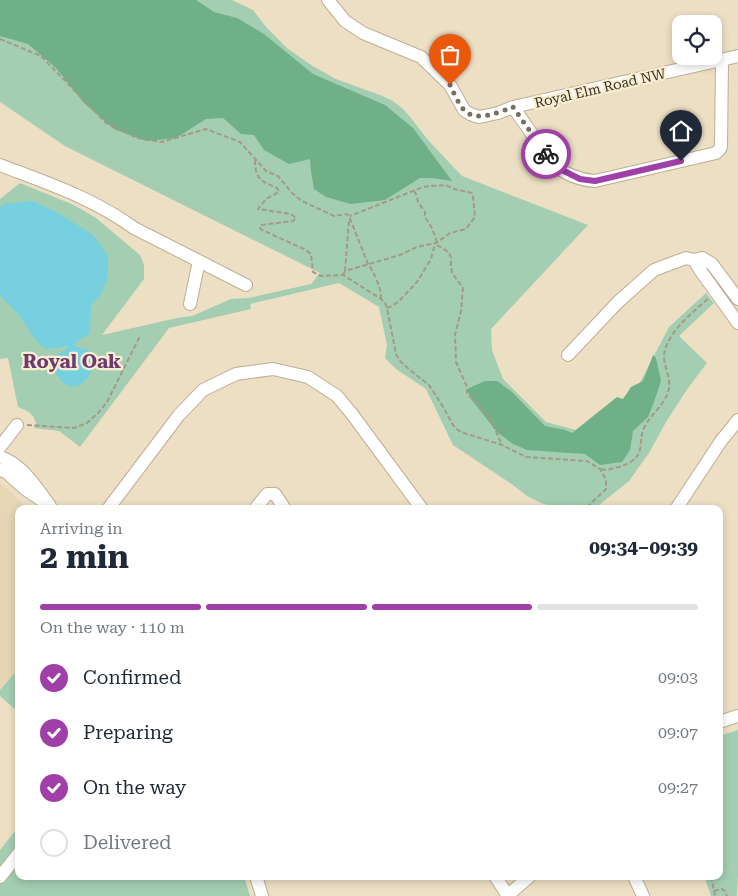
<!DOCTYPE html>
<meta charset="utf-8">
<style>
:root{--surface:#fff;--page:#f6f6f7;--text:#1f2937;--muted:#747a83;--line:#e0e1e3;--accent:#9f3fa7}
body{margin:0;font-family:"Roboto Serif",serif;background:var(--page);color:var(--text);height:100vh;display:flex;flex-direction:column;font-size:19px;white-space:nowrap}
*{box-sizing:border-box;margin:0}
p{font-size:16px;color:var(--muted)}
.icon{flex:none;width:28px;height:28px;fill:none;stroke:currentColor;stroke-width:2;stroke-linecap:round;stroke-linejoin:round}
.map{position:relative;flex:1;overflow:hidden}
.panel{position:absolute;left:15px;top:505px;width:708px;height:375px;display:flex;flex-direction:column;background:var(--surface);border-radius:10px;box-shadow:0 2px 8px #0003}
.panel>*{flex:none}
.buttons{position:absolute;left:672px;top:15px;display:grid;gap:10px}
.buttons a{display:grid;place-items:center;width:50px;height:50px;border-radius:10px;background:var(--surface);box-shadow:0 2px 8px #0003;font-size:25px}
.pin{position:absolute;display:grid;place-items:center;width:42px;height:42px;color:#fff;margin:-51px -21px;border-radius:50% 50% 50% 0;rotate:-45deg;box-shadow:0 0 5px #0007}
.pin .icon{rotate:45deg}
.courier{position:absolute;display:grid;place-items:center;width:50px;height:50px;margin:-25px;border:4px solid #9f3fa7;border-radius:50%;background:#fff;color:#222;box-shadow:0 1px 6px #0007}
.summary em{font-style:normal;font-weight:700}
.summary div{display:flex;flex-direction:column-reverse}
.summary{display:flex;align-items:center;justify-content:space-between;height:85px;padding:0 25px}
h1{font-size:32px;font-weight:700;line-height:38px}
.bar{display:grid;grid-template-columns:repeat(4,1fr);gap:8px 5px;align-content:center;height:60px;padding:0 25px}
.bar i{height:6px;border-radius:4px;background:var(--line)}
.bar .on{background:var(--accent)}
.bar p{grid-column:span 4}
ol{padding:0 25px;list-style:none}
li{display:flex;align-items:center;gap:15px;height:55px}
li p{margin-inline-start:auto}
li .icon{padding:5px;border-radius:50%;background:var(--accent);color:#fff;stroke-width:4}
li:last-child{color:var(--muted)}
li i{width:28px;height:28px;border:2px solid var(--line);border-radius:50%}
.map>svg:first-child{display:block}
.built{fill:#e6d6b3}
.green{fill:#a3ceb2}
.forest{fill:#6fb088}
.water{fill:#76d0e0}
.lines{fill:none;stroke-linecap:round;stroke-linejoin:round}
.minor-casing{stroke:#bcaf94;stroke-width:14}
.path{stroke:#a59a86;stroke-width:2;stroke-dasharray:5 2.5;stroke-linecap:butt}
.minor{stroke:#fff;stroke-width:12}
.done{stroke:#776f5f;stroke-width:5;stroke-dasharray:0 9}
.route{stroke:#9f3fa7;stroke-width:6}
.labels{text-anchor:middle;dominant-baseline:central;stroke-width:4.5;stroke-linejoin:round;paint-order:stroke}
.street-label{font-size:14px;fill:#383328;stroke:#faedd1}
.district-label{font-size:19px;font-weight:bold;fill:#6c3c70;stroke:#faedd1}
</style>
<div class="map">
<svg width="738" height="896" viewBox="0 0 738 896">
<rect width="100%" height="100%" fill="#eddfc4"/>
<!-- built -->
<path class="built" d="M0,483L29,509H19V668L0,690Z"/>
<!-- green -->
<path class="green" d="M0,0H232L253,10L266,27L287,48L311,65L336,79L380,95L393,101L403,109L411,118L428,140L462,176L588,225L491,329L492,350L503,379L546,422L576,430L636,390L669,327L706,293L714,303L679,336L707,363L688,388L666,422L649,453L629,481L594,509H561L541,503L527,496L513,485L453,445L426,389L396,369L385,358L387,345L379,307L339,283L250,304L251,309L169,328L80,447L59,431L34,428L36,423C33,413 28,411 18,407L8,358L0,359V199L20,183L74,205L96,218L140,255L144,265V279L102,335L177,318L192,316L231,299L248,298L311,284L320,273L65,146L0,102Z
M19,668V713L0,696V690Z
M738,730V875L737,896H711L704,876H719V736Z
M19,826V876H244L250,896H0V850Z"/>
<!-- forest -->
<path class="forest" d="M0,0H196L214,12L237,18L264,34L313,74L385,105L413,128L452,181L432,178H420L385,200L351,204L326,197L314,189L311,171L310,159L289,164L264,150L254,135L241,134L223,118L206,119L176,138L146,141L114,129L84,103L56,68L28,44L0,36Z
M653,355L656,358L661,381L654,402L648,417L633,431L630,450L622,462L600,465L585,454L527,450L513,444L497,432L471,399L467,389L485,381H497L512,392L545,426L565,430L572,433L617,397L623,399L631,387L643,381Z"/>
<!-- water -->
<path class="water" d="M32,201L60,214L93,235L108,256L107,280L100,296L91,305L90,330L88,336L81,338L74,345C84,352 86,344 96,358C94,370 83,392 67,385C64,384 60,379 58,376C53,371 49,367 49,359L68,348V346L49,349L42,347L35,339L18,314L0,295V207L5,204Z"/>
<g class="lines">
<!-- minor casing -->
<g class="minor-casing">
<path id="minor" d="M328,0L345,21L363,33L421,57L450,85L464,110L470,114L479,117L498,113L513,107L738,56
M513,107L553,164C565,174 580,180 595,181L716,153L719,150L721,147L722,60
M0,165C47,183 93,198 134,228L246,285
M694,260L700,270L738,323
M190,304L199,261
M568,355L618,302L654,270L686,258L694,260L702,258L712,264L738,299
M0,447L17,425
M0,457C22,464 37,488 50,506
M0,470L6,472L25,489L43,501
M108,509L179,415L203,390L236,374L273,369L308,377L337,396L352,414L422,509
M255,509L267,494H275L285,509
M676,509L721,441L738,420
M719,722L738,716
M256,876L262,896
M495,876L508,896
M634,876L643,896
M0,877L19,853
M507,896L530,876"/>
</g>
<!-- path -->
<path class="path" d="M0,39L41,56L106,123L137,138L162,142L206,129L240,142L266,171L278,176L292,193L302,201L334,216L347,214L349,216L368,264C374,272 382,290 381,299
M255,160C255,179 261,181 277,188L279,192L266,199L258,209L291,214L296,218L293,221L261,225L260,228L262,230L304,249L311,254L313,272L321,276L343,275L381,299L385,303L387,308L396,354L400,361L410,370L429,385L442,405L453,425L458,430L464,433L502,445L526,457L587,461L600,469L606,479V489L585,509
M414,191L416,194L418,202L425,212V217L432,228L436,239L437,245L444,249L449,253L451,258V265L452,273L463,288L461,311L455,335L456,362L467,387V393L469,396L473,398L490,418L502,445
M345,271L349,220
M343,275L345,271L400,255L417,247L436,243L450,233L466,229L475,217L473,197L472,193L454,189L446,185L431,186L423,187L350,216
M387,308L392,306L399,301L417,282L431,259L435,244
M27,425L74,428L87,423L99,412L107,402L140,336
M601,469C607,471 613,468 619,467C634,462 641,457 641,440C642,434 642,431 645,426C652,413 666,404 669,388C671,375 661,363 665,350C672,328 692,313 709,298
M711,876L715,896
M714,891L722,889L725,891L727,896"/>
<!-- minor -->
<use href="#minor" class="minor"/>
</g>
<g class="lines">
<!-- done -->
<path class="done" d="M450,85C454,93 458,103 464,110C476,123 499,112 513,107L546,154"/>
<!-- route -->
<path class="route" d="M546,154L553,164L562,170L580,179L595,181L681,161"/>
</g>
<g class="labels">
<!-- street labels -->
<g class="street-label">
<text transform="translate(600 88) rotate(-13)">Royal Elm Road NW</text>
</g>
<!-- district labels -->
<g class="district-label">
<text x="72" y="361">Royal Oak</text>
</g>
</g>
</svg>
<div class="buttons">
<a><svg class="icon" aria-label="locate" viewBox="0 0 24 24"><circle cx="12" cy="12" r="6"/><path d="M12 2v4M12 18v4M2 12h4M18 12h4"/></svg></a>
</div>
<div class="pin" style="left:450px;top:85px;background:#ea580c"><svg class="icon" aria-label="bag" viewBox="0 0 24 24"><path d="M5 8h14l-1 12H6zM9 8a3 3 0 0 1 6 0"/></svg></div>
<div class="pin" style="left:681px;top:161px;background:#1f2937"><svg class="icon" aria-label="home" viewBox="0 0 24 24"><path d="M3 11l9-7 9 7M6 9v11h12V9"/></svg></div>
<div class="courier" style="left:546px;top:154px"><svg class="icon" aria-label="bike" viewBox="0 0 24 24"><circle cx="6" cy="16" r="4"/><circle cx="18" cy="16" r="4"/><path d="M6 16l4-8h5l3 8M10 8l3 8H6M13 5h3"/></svg></div>
<section class="panel">
<div class="summary"><div><h1>2 min</h1><p>Arriving in</p></div><em>09:34–09:39</em></div>
<div class="bar"><i class="on"></i><i class="on"></i><i class="on"></i><i></i><p>On the way · 110 m</p></div>
<ol>
<li><svg class="icon" aria-label="check" viewBox="0 0 24 24"><path d="M5 12l5 5 9-10"/></svg>Confirmed<p>09:03</p></li>
<li><svg class="icon" aria-label="check" viewBox="0 0 24 24"><path d="M5 12l5 5 9-10"/></svg>Preparing<p>09:07</p></li>
<li><svg class="icon" aria-label="check" viewBox="0 0 24 24"><path d="M5 12l5 5 9-10"/></svg>On the way<p>09:27</p></li>
<li><i></i>Delivered</li>
</ol>
</section>
</div>
